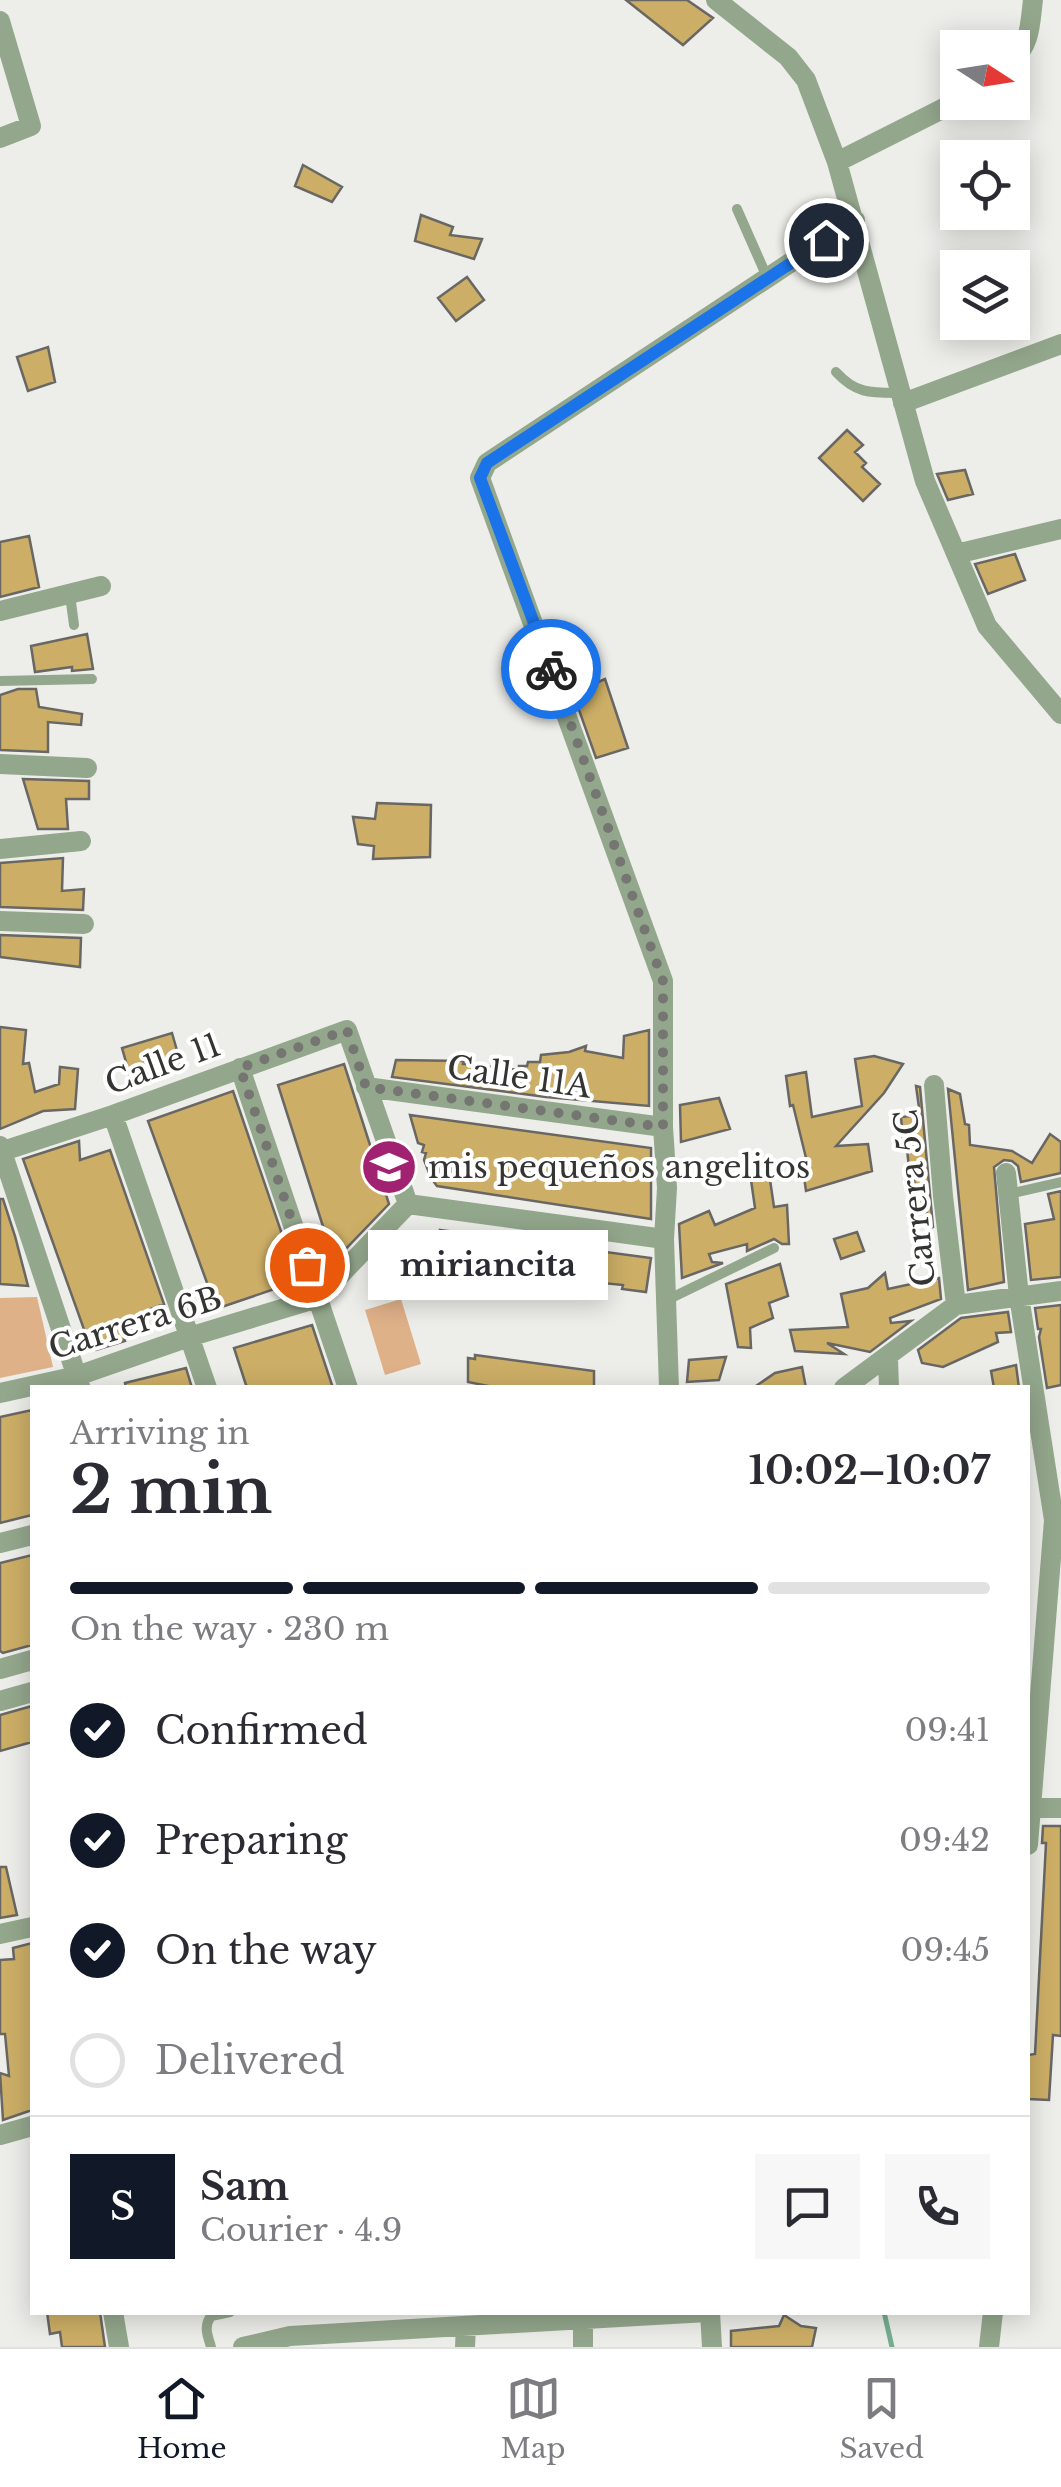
<!DOCTYPE html>
<meta charset="utf-8">
<style>
:root{--surface:#fff;--page:#f7f7f7;--text:#2b2b33;--muted:#7c7c81;--line:#e1e1e2;--accent:#111827}
body{margin:0;font-family:"Libre Baskerville",serif;background:var(--page);color:var(--text);height:100vh;display:flex;flex-direction:column;font-size:38px;white-space:nowrap}
*{box-sizing:border-box;margin:0}
p{font-size:32px;color:var(--muted)}
.icon{flex:none;width:55px;height:55px;fill:none;stroke:currentColor;stroke-width:2;stroke-linecap:round;stroke-linejoin:round}
.map{position:relative;flex:1;overflow:hidden}
.panel{position:absolute;left:30px;top:1385px;width:1000px;height:930px;display:flex;flex-direction:column;background:var(--surface);border-radius:0px;box-shadow:0 5px 25px #0003}
.panel>*{flex:none}
.needle{width:65px;rotate:102deg}
.controls{position:absolute;left:940px;top:30px;display:grid;gap:20px}
.controls a{display:grid;place-items:center;width:90px;height:90px;border-radius:0px;background:var(--surface);box-shadow:0 5px 25px #0003;font-size:50px}
.pin{position:absolute;display:grid;place-items:center;width:85px;height:85px;color:#fff;margin:-42px;border:5px solid #fff;border-radius:50%;box-shadow:0 2px 10px #0007}
.courier{position:absolute;display:grid;place-items:center;width:100px;height:100px;margin:-50px;border:8px solid #1a73e8;border-radius:50%;background:#fff;color:#222;box-shadow:0 2px 12px #0007}
.bubble{position:absolute;height:70px;border-radius:0px;background:var(--surface);box-shadow:0 5px 25px #0003;font-size:32px;font-weight:700;line-height:70px;text-align:center}
.head em{font-style:normal;font-weight:700}
.head div{display:flex;flex-direction:column-reverse}
.head{display:flex;align-items:center;justify-content:space-between;height:170px;padding:0 40px}
h1{font-size:65px;font-weight:700;line-height:75px}
.bar{display:grid;grid-template-columns:repeat(4,1fr);gap:15px 10px;align-content:center;height:120px;padding:0 40px}
.bar i{height:12px;border-radius:8px;background:var(--line)}
.bar .active{background:var(--accent)}
.bar p{grid-column:span 4}
.line{display:flex;align-items:center;gap:25px;padding:0 40px;border-top:2px solid var(--line)}
.line div{flex:1}
.round{display:grid;place-items:center;flex:none;width:105px;height:105px;border-radius:0px;background:var(--page)}
ol{padding:0 40px;list-style:none}
li{display:flex;align-items:center;gap:30px;height:110px}
li p{margin-inline-start:auto}
li .icon{padding:10px;border-radius:50%;background:var(--accent);color:#fff;stroke-width:4}
li:last-child{color:var(--muted)}
li i{width:55px;height:55px;border:5px solid var(--line);border-radius:50%}
.tabs{display:flex;justify-content:space-around;align-items:center;height:140px;border-top:2px solid var(--line);background:var(--surface);font-size:28px;color:var(--muted)}
.tabs a{display:grid;justify-items:center;gap:5px}
.tabs .active{color:var(--accent)}
.map>svg:first-child{display:block}
.green{fill:#dfb189}
.lines{fill:none;stroke-linecap:round;stroke-linejoin:round}
.stream{stroke:#74ae91;stroke-width:5}
.building{fill:#ccae66;stroke:#696764;stroke-width:2.5}
.lane{stroke:#93a78c;stroke-width:10}
.street{stroke:#93a78c;stroke-width:20}
.done{stroke:#757572;stroke-width:10;stroke-dasharray:0 18}
.route{stroke:#1a73e8;stroke-width:12}
.labels{text-anchor:middle;dominant-baseline:central;stroke-width:8;stroke-linejoin:round;paint-order:stroke}
.street-label{font-size:32px;fill:#343432;stroke:#fff}
.poi-label{font-size:32px;fill:#343432;stroke:#fff;text-anchor:start}
</style>
<div class="map">
<svg width="1061" height="2347" viewBox="0 0 1061 2347">
<rect width="100%" height="100%" fill="#edeee9"/>
<!-- green -->
<path class="green" d="M37,1297L53,1367L0,1378V1298Z
M401,1299L421,1364L385,1375L365,1310Z"/>
<g class="lines">
<!-- stream -->
<path class="stream" d="M884,2312L892,2347"/>
</g>
<!-- building -->
<path class="building" d="M626,0H687L713,18L683,45Z
M303,165L342,187L332,202L295,186Z
M421,215L453,227L450,235L482,239L474,259L415,241Z
M467,277L484,300L456,321L438,298Z
M48,347L55,382L28,391L17,357Z
M847,430L863,445L855,452L866,463L862,467L880,484L863,501L819,458Z
M965,470L973,494L948,500L937,474Z
M29,536L39,587L0,597V542Z
M1015,554L1025,580L988,594L975,564Z
M87,634L93,669L72,671V667L35,672L31,646Z
M605,679L628,748L596,758L573,693Z
M18,689H36L39,707L82,714L81,725L48,722V752L0,750V695Z
M23,779L89,781V799H66L68,829H38Z
M377,803L431,805L430,857L373,859L374,846L358,844L353,817L375,819Z
M63,858L62,891L84,889L83,910L0,907V863Z
M0,935L81,938L80,967L0,957Z
M0,1027L26,1030L23,1064L29,1063L35,1092L59,1084L60,1067L78,1069L75,1109L43,1111L0,1129Z
M649,1030V1106L546,1097L392,1077L396,1060L464,1061L463,1064L519,1070V1066H527L528,1062H540L541,1055L569,1052L586,1046L585,1051L623,1058L624,1036Z
M172,1033L182,1068L133,1086L122,1048Z
M874,1056L903,1064L884,1093L836,1146L868,1144L872,1171L806,1191L802,1163L807,1162L793,1105L790,1106L786,1076L806,1072L812,1117L862,1106L855,1059Z
M344,1064L389,1204L334,1261L278,1085Z
M916,1086L920,1087L933,1227L928,1229L926,1207L916,1208L914,1176L909,1168L907,1149H904L901,1117L920,1115Z
M948,1089L960,1094L965,1124L969,1125L970,1145L1012,1151L1032,1163L1050,1134L1061,1142V1173L1021,1182L1018,1166L1012,1161L1004,1160L994,1167L1004,1282L968,1290Z
M233,1091L298,1281L213,1310L207,1292L210,1291L148,1121Z
M719,1098L730,1129L681,1142L680,1105Z
M410,1115L651,1148V1219L437,1186L431,1178L424,1160L426,1153L422,1152L424,1145L418,1143Z
M79,1141L80,1160L110,1150L164,1304L140,1313L145,1331L124,1338L125,1341L96,1350L91,1349L23,1159Z
M769,1173L774,1207L787,1205L789,1244H782L774,1239L747,1251V1244L709,1254L712,1262L723,1263L682,1278L679,1224L709,1211L715,1225L755,1208L751,1180Z
M1061,1191V1277L1031,1280L1025,1224L1054,1219L1048,1194Z
M0,1199H3L15,1236L28,1286L0,1284Z
M440,1230L651,1258L646,1292L622,1289L623,1285L506,1273L507,1267L475,1263L474,1268L435,1263Z
M857,1232L864,1251L841,1259L834,1239Z
M780,1264L788,1296L769,1303L773,1318L750,1328L751,1348L738,1347L726,1284Z
M885,1273L888,1289L939,1278L941,1299L890,1318L891,1323L911,1321L870,1352L827,1343L844,1354L795,1351L790,1330L848,1327L841,1294L868,1288Z
M1061,1305V1385L1047,1388L1039,1337L1041,1329H1038L1035,1308Z
M1008,1312L1011,1332L996,1333L998,1342L943,1367L922,1363L918,1350L961,1318Z
M312,1325L333,1388H249L246,1385L234,1348Z
M475,1355L594,1371V1388H498L468,1382V1358L475,1359Z
M726,1357L719,1380L687,1382L689,1360Z
M1016,1365L1019,1388H994L991,1371Z
M802,1367L806,1388H753L775,1373Z
M186,1368L192,1388H126L125,1383Z
M32,1410V1515L0,1523V1417Z
M32,1555V1645L3,1653L0,1651V1563Z
M32,1706V1742L0,1751V1715Z
M1043,1826H1061V2036L1053,2035L1049,2100L1028,2099V2055L1035,2054L1046,1843H1042Z
M0,1867H6L17,1915L0,1918Z
M32,1943V2110L3,2120L0,2073L9,2076L5,2034H0V1960L14,1959L13,1948Z
M47,2312H100L105,2347H62L60,2332L50,2334Z
M784,2315L801,2326L816,2328L812,2347H731V2331L779,2326Z"/>
<g class="lines">
<!-- lane -->
<path class="lane" d="M737,209L767,277
M836,372C856,394 871,393 900,393
M70,595L74,625
M0,681L92,679
M1009,1194L1061,1182
M667,1300L774,1248
M211,2347C208,2336 203,2327 211,2316L230,2312"/>
<!-- street -->
<path class="street" d="M716,0L788,57L806,80L837,162L925,481L987,626L1061,714
M0,21L31,126L0,138
M1012,60C1031,45 1030,22 1033,0
M837,162L958,101
M903,403L1061,344
M956,554L1061,529
M0,611L101,586
M0,764L87,768
M0,849L81,841
M0,921L84,924
M240,1068L348,1388
M934,1085L943,1196L956,1305
M366,1087L663,1127
M113,1115L207,1388
M0,1146L80,1386
M0,1152L113,1115L347,1030L408,1204
M1006,1173L1019,1296L1054,1520L1028,1845
M888,1358L889,1388
M669,1388L664,1239L667,1188L663,1127V981L480,478L487,463L855,220
M844,1388L956,1305L1061,1291
M0,1393L77,1376L189,1337L318,1298L408,1204L664,1239
M0,1543L32,1535
M0,1669L32,1660
M0,1701L32,1692
M1031,1808H1061
M0,1934L32,1927
M0,2135L32,2126
M113,2312L119,2347
M710,2312L712,2347
M583,2318V2347
M243,2347L290,2336L707,2312
M465,2347L466,2326
M989,2347L993,2312"/>
</g>
<g class="lines">
<!-- done -->
<path class="done" d="M307,1265L240,1068L347,1030L366,1087L663,1127V981L551,669"/>
<!-- route -->
<path class="route" d="M551,669L480,478L487,463L826,240"/>
</g>
<!-- icons -->
<defs>
<g id="school-disc" transform="scale(2.875)"><circle r="9.5" fill="#a22272" stroke="#fff"/><path d="M0-5L7-2L0 1L-7-2ZM-4 1L0 2.5L4 1V4Q0 6-4 4Z" fill="#fff"/></g>
</defs>
<g fill-rule="evenodd">
<use href="#school-disc" x="389" y="1167"/>
</g>
<g class="labels">
<!-- street labels -->
<g class="street-label">
<text transform="translate(163 1064) rotate(-20)">Calle 11</text>
<text transform="translate(519 1077) rotate(8)">Calle 11A</text>
<text transform="translate(915 1198) rotate(-96)">Carrera 5C</text>
<text transform="translate(135 1323) rotate(-17)">Carrera 6B</text>
</g>
<!-- poi labels -->
<g class="poi-label">
<text x="428" y="1167">mis pequeños angelitos</text>
</g>
</g>
</svg>
<div class="controls">
<a><svg class="needle" viewBox="-14 -14 28 28"><path d="M0-13l5 13h-10z" fill="#e53935"/><path d="M0 13l5-13h-10z" fill="#7c7c81"/></svg></a>
<a><svg class="icon" aria-label="locate" viewBox="0 0 24 24"><circle cx="12" cy="12" r="6"/><path d="M12 2v4M12 18v4M2 12h4M18 12h4"/></svg></a>
<a><svg class="icon" aria-label="layers" viewBox="0 0 24 24"><path d="M12 4l9 5-9 5-9-5zM3 14l9 5 9-5"/></svg></a>
</div>
<div class="pin" style="left:307px;top:1265px;background:#ea580c"><svg class="icon" aria-label="bag" viewBox="0 0 24 24"><path d="M5 8h14l-1 12H6zM9 8a3 3 0 0 1 6 0"/></svg></div>
<div class="pin" style="left:826px;top:240px;background:#1f2937"><svg class="icon" aria-label="home" viewBox="0 0 24 24"><path d="M3 11l9-7 9 7M6 9v11h12V9"/></svg></div>
<div class="courier" style="left:551px;top:669px"><svg class="icon" aria-label="bike" viewBox="0 0 24 24"><circle cx="6" cy="16" r="4"/><circle cx="18" cy="16" r="4"/><path d="M6 16l4-8h5l3 8M10 8l3 8H6M13 5h3"/></svg></div>
<div class="bubble" style="left:368px;top:1230px;width:240px">miriancita</div>
<section class="panel">
<div class="head"><div><h1>2 min</h1><p>Arriving in</p></div><em>10:02–10:07</em></div>
<div class="bar"><i class="active"></i><i class="active"></i><i class="active"></i><i></i><p>On the way · 230 m</p></div>
<ol>
<li><svg class="icon" aria-label="check" viewBox="0 0 24 24"><path d="M5 12l5 5 9-10"/></svg>Confirmed<p>09:41</p></li>
<li><svg class="icon" aria-label="check" viewBox="0 0 24 24"><path d="M5 12l5 5 9-10"/></svg>Preparing<p>09:42</p></li>
<li><svg class="icon" aria-label="check" viewBox="0 0 24 24"><path d="M5 12l5 5 9-10"/></svg>On the way<p>09:45</p></li>
<li><i></i>Delivered</li>
</ol>
<div class="line" style="height:180px"><b class="round" style="background:var(--accent);color:#fff">S</b><div><b>Sam</b><p>Courier · 4.9</p></div><a class="round"><svg class="icon" aria-label="chat" viewBox="0 0 24 24"><path d="M4 5h16v11H9l-5 4z"/></svg></a><a class="round"><svg class="icon" aria-label="phone" viewBox="0 0 24 24"><path d="M5 4h4l2 5-3 2q2 4 5 5l2-3 5 2v4C11 20 4 13 5 4z"/></svg></a></div>
</section>
</div>
<nav class="tabs">
<a class="active"><svg class="icon" aria-label="home" viewBox="0 0 24 24"><path d="M3 11l9-7 9 7M6 9v11h12V9"/></svg>Home</a>
<a><svg class="icon" aria-label="map" viewBox="0 0 24 24"><path d="M3 6l6-2 6 2 6-2v14l-6 2-6-2-6 2zM9 4v14M15 6v14"/></svg>Map</a>
<a><svg class="icon" aria-label="saved" viewBox="0 0 24 24"><path d="M7 4h10v16l-5-4-5 4z"/></svg>Saved</a>
</nav>
